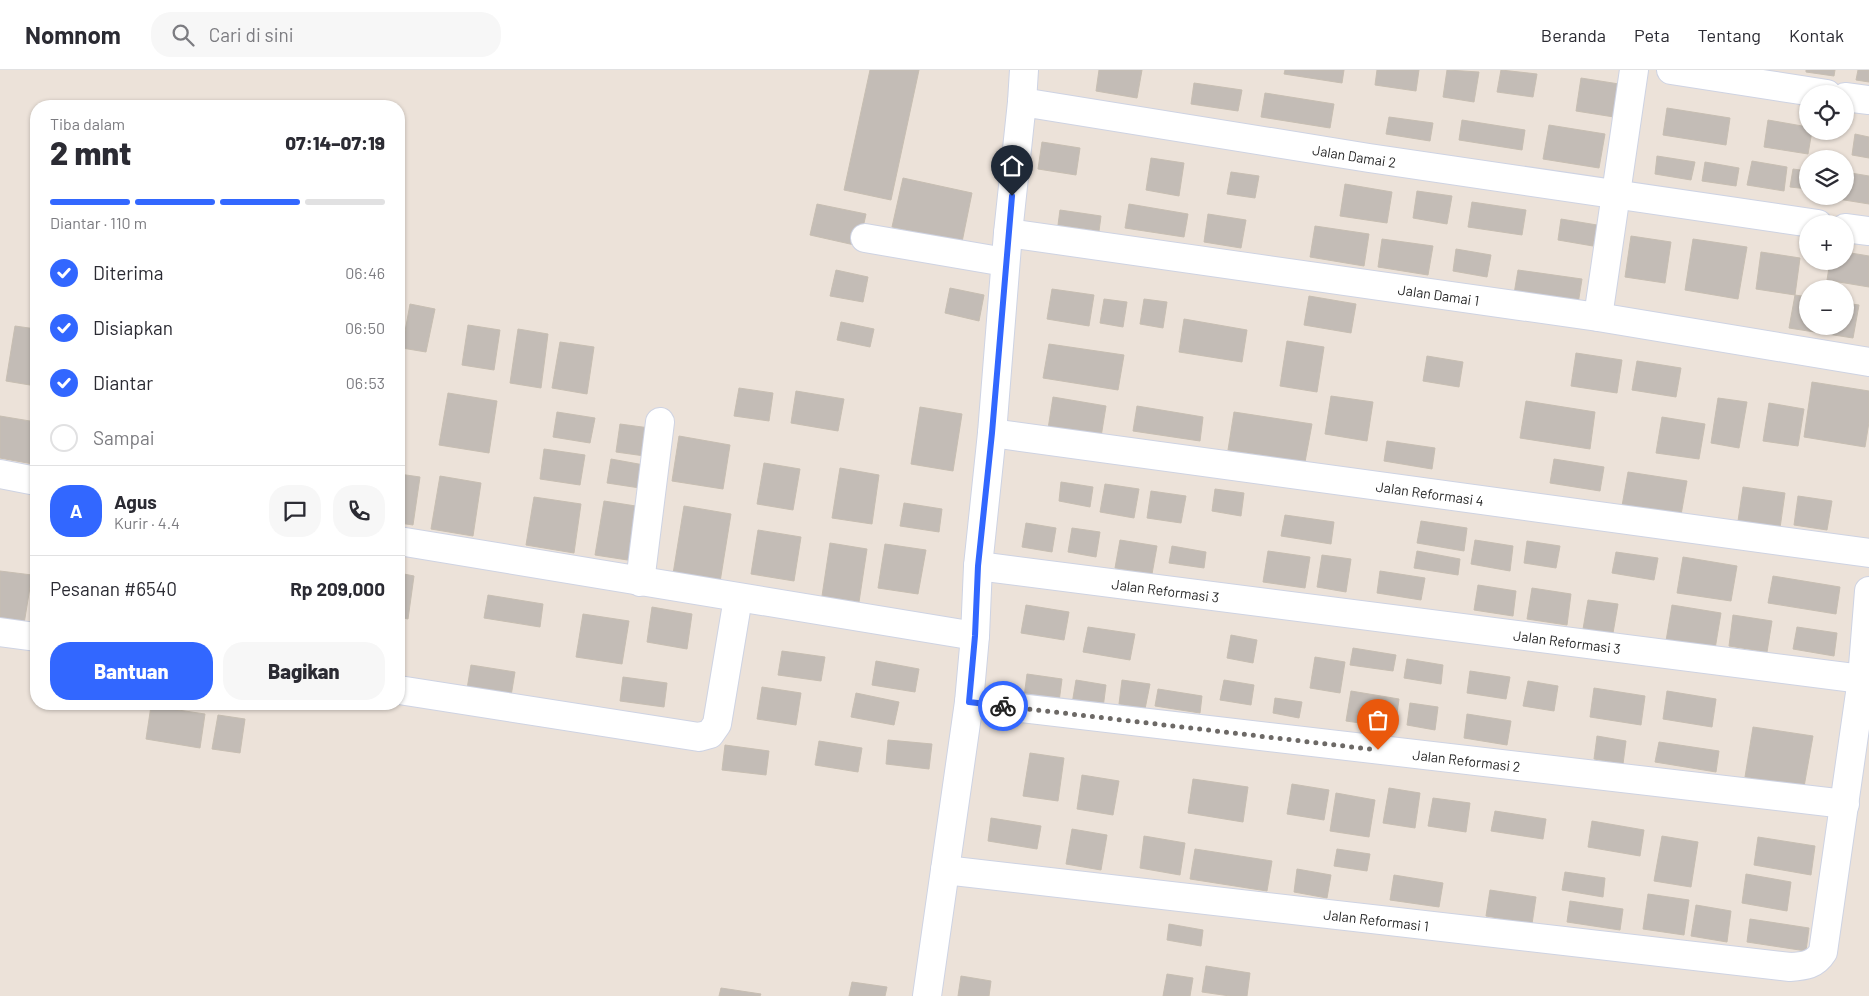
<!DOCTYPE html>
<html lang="id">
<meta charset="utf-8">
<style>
:root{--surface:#fff;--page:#f7f7f7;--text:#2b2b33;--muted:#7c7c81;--line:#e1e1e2;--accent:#3267ff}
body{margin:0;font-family:Barlow,sans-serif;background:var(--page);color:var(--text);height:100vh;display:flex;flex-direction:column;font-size:19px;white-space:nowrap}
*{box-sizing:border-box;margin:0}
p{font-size:16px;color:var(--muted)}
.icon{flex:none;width:28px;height:28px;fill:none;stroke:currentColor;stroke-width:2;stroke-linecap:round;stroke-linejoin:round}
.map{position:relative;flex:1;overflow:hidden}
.side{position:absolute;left:30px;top:30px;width:375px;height:610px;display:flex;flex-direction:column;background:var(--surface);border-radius:20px;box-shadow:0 1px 4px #0004}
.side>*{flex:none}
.buttons{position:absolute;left:1799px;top:15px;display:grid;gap:10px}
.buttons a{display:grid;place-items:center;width:55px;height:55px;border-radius:50%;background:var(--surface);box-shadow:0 1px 4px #0004;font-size:25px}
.pin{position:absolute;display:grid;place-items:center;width:42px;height:42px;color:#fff;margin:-51px -21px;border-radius:50% 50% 50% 0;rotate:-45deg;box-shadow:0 0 5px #0007}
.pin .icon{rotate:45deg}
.courier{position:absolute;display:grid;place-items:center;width:50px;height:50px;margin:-25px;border:4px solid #3267ff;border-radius:50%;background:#fff;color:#222;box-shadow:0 1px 6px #0007}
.headline em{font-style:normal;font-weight:800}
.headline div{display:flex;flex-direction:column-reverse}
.headline{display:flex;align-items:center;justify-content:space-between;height:85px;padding:0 20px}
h1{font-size:32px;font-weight:800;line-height:38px}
.bar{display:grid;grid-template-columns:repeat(4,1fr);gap:8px 5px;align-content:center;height:60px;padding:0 20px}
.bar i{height:6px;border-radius:4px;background:var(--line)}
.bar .active{background:var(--accent)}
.bar p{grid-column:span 4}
.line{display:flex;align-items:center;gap:12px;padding:0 20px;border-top:1px solid var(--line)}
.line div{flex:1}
.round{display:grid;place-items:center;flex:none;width:52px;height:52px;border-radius:20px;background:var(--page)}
ol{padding:0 20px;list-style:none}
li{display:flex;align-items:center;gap:15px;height:55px}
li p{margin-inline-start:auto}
li .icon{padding:5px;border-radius:50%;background:var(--accent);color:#fff;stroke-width:4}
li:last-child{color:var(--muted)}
li i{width:28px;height:28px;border:2px solid var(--line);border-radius:50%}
.button{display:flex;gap:10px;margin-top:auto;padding:10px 20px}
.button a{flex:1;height:58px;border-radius:20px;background:var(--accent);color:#fff;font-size:20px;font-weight:800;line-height:58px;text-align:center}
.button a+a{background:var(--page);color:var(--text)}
header{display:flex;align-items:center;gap:30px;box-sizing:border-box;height:70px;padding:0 25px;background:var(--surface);border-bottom:1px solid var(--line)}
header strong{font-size:24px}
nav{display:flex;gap:28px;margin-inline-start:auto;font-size:18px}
.search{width:350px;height:45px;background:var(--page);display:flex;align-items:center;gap:12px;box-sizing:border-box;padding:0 18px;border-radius:20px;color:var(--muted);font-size:19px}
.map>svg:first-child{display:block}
.building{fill:#c3bcb6;stroke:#c7beb2}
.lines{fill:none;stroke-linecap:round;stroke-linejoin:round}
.minor-casing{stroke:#ced3e3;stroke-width:30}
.minor{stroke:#fff;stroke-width:28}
.done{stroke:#6d6966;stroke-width:5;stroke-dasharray:0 9}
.route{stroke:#3267ff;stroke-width:6}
.labels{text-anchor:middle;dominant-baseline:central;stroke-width:4;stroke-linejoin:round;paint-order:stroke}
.street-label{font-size:14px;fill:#282828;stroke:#fff}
</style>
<header>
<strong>Nomnom</strong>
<div class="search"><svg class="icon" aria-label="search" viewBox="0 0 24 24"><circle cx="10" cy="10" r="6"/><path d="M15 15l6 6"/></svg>Cari di sini</div>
<nav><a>Beranda</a><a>Peta</a><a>Tentang</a><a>Kontak</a></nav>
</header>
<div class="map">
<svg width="1869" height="926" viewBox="0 0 1869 926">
<rect width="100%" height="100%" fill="#ece2d9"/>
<!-- building -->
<path class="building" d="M870,0H919L891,130L844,120Z
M1099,0H1142L1137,28L1096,21Z
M1285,0H1344L1342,13L1284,4Z
M1377,0H1419L1416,21L1375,15Z
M1447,0L1479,2L1474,32L1443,27Z
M1501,0L1537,4L1533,27L1497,22Z
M1806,0H1835L1834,6L1806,2Z
M1858,0H1869V12L1856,10Z
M1581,8L1619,14L1614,47L1576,41Z
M1194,13L1242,20L1238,41L1191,34Z
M1265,23L1334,34L1330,58L1261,47Z
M1667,38L1730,48L1726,75L1663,65Z
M1389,47L1433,53L1430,71L1386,64Z
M1462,50L1525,60L1522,80L1459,70Z
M1768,50L1808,57V61H1812L1808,84L1764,77Z
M1549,55L1605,64L1599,98L1543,89Z
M1855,64L1869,67V88L1852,85Z
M1042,72L1080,78L1076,105L1038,99Z
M1657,86L1695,92L1691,110L1655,104Z
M1151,88L1184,93L1179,126L1146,120Z
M1752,91L1787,97L1784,121L1747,115Z
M1705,92L1739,98L1736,116L1702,111Z
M1793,99L1808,101V119L1790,117Z
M1231,102L1259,106L1255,128L1227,124Z
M1845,102L1869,106V134L1838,129L1839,126H1845Z
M903,108L972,123L962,172L892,157Z
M1345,114L1392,122L1387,153L1340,146Z
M1417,121L1452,126L1447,154L1413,148Z
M1472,132L1526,140L1522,165L1468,157Z
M817,134L866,144L859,176L810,165Z
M1129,134L1188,144L1184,167L1125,158Z
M1060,140L1101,146L1099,161L1058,155Z
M1208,144L1246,150L1241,178L1204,172Z
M1561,149L1597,155L1593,176L1558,170Z
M1315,156L1369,164L1364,196L1310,187Z
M1631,166L1671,172L1665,213L1625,207Z
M1382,169L1433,176L1428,205L1378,197Z
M1693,169L1747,177L1738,229L1685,220Z
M1456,179L1491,185L1487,207L1453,201Z
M1761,182L1800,188L1795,225L1756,219Z
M1845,182L1869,186V217L1827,210L1830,191H1845Z
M836,200L868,207L863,232L830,226Z
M1518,200L1582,209L1578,234L1514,224Z
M950,218L984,225L979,251L945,243Z
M1052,219L1094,225L1089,256L1047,249Z
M1795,225L1808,227V256H1845V233L1859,235L1853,268L1789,258Z
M1309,226L1356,234L1351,263L1304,255Z
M1104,229L1127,232L1123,257L1100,253Z
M1144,229L1167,232L1163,258L1140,254Z
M410,234L435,239L426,282L402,278Z
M1184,249L1247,260L1242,292L1179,282Z
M841,252L874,259L870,277L837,270Z
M468,255L500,260L494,300L462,295Z
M15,256L36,259V316L6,311Z
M518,259L548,264L541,318L510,313Z
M1287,271L1324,277L1317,322L1280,316Z
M560,272L594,277L587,324L552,318Z
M1049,274L1124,285L1118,320L1043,308Z
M1576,283L1622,290L1617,323L1571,316Z
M1427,286L1463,292L1459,317L1423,311Z
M1637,291L1681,298L1676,327L1632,320Z
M1812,312L1869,321V352L1865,377L1804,367Z
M739,318L773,323L769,351L734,346Z
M796,321L844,329L838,361L791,353Z
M448,323L497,331L489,383L439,375Z
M1331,326L1373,332L1367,371L1325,364Z
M1053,327L1106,336L1101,367L1048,359Z
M1718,328L1747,332L1739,378L1711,373Z
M1526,331L1595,342L1590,379L1520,368Z
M1769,333L1804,339L1798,376L1763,371Z
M1137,336L1203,347L1200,371L1133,361Z
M920,337L962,344L953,401L911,394Z
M557,342L595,348L590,373L553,367Z
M1234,342L1312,354L1305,392L1228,380Z
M0,346L36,352V374L33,394L0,388Z
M1662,347L1705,354L1699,389L1656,383Z
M620,354L657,359L652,387L616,382Z
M679,366L730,375L723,419L672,411Z
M1387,371L1435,378L1432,399L1384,391Z
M544,379L585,385L580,415L540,409Z
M611,389L644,395L640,418L607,413Z
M1554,389L1604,397L1600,421L1550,413Z
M764,393L800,399L793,440L757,434Z
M840,398L879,405L872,454L832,448Z
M1628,402L1687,411L1681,445L1622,436Z
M399,404L420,407L413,455L399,453Z
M440,406L481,413L473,466L431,459Z
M1061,412L1093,417L1090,437L1059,431Z
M1105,414L1139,419L1134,448L1100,442Z
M1743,417L1785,423L1780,458L1738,451Z
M1215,419L1244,423L1241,446L1212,441Z
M1151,421L1186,426L1181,453L1147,448Z
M1798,426L1832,431L1827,460L1794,455Z
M534,427L581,434L574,483L526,475Z
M604,431L642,437L634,491L595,485Z
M904,433L942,439L939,462L900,456Z
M684,436L731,444L720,512L673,504Z
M1285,445L1334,452L1331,474L1281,466Z
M1421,451L1467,458L1464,481L1417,473Z
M1026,453L1056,458L1052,482L1022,477Z
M1072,458L1100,462L1096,487L1068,482Z
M758,460L801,467L794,511L751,504Z
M1120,470L1157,476L1152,504L1115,498Z
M1475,470L1513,476L1510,501L1471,494Z
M1527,471L1560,476L1556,498L1524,493Z
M830,473L867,479L859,532L822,526Z
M885,474L926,480L918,524L878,518Z
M1172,476L1206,482L1204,498L1169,493Z
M1268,481L1310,487L1305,518L1263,512Z
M1417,481L1460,489L1458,505L1414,498Z
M1616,482L1658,488L1654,510L1612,503Z
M1322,485L1351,489L1346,522L1317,517Z
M1683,487L1737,496L1731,531L1677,523Z
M0,501L32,505L24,554L0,550Z
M1380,501L1425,508L1421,530L1377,523Z
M399,503L414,506L408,549L399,547Z
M1773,506L1840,517L1836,544L1768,533Z
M1478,515L1516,521L1513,546L1474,540Z
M1532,518L1571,524L1567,555L1527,549Z
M488,525L543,534L540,557L484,548Z
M1588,530L1618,534L1613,563L1583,559Z
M1026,535L1069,542L1064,570L1021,563Z
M1672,535L1721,543L1715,579L1666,571Z
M652,537L692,544L687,579L647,572Z
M583,544L629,551L622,594L576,587Z
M1733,545L1772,551L1767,582L1729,576Z
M1088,557L1135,564L1130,590L1083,582Z
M1797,557L1837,563L1834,586L1793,579Z
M1231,565L1257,570L1253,593L1227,588Z
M1353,578L1396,585L1393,601L1350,595Z
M782,581L825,587L821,611L778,605Z
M1315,587L1345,592L1340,623L1310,618Z
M1407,589L1443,595L1441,614L1404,608Z
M876,591L919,599L915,622L872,615Z
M471,595L515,602L511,626L467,619Z
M1470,601L1510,607L1506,629L1467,623Z
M1027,604L1062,609L1059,632L1024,627Z
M623,607L667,613L664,637L620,631Z
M1076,610L1106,615L1103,638L1072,634Z
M1122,610L1150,614L1145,639L1119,634Z
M1224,610L1254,615L1251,635L1220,630Z
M1528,611L1558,616L1554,641L1523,636Z
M762,617L801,623L796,655L757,649Z
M1594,618L1645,626L1641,655L1590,647Z
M1158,619L1202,626L1200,643L1155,636Z
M1351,621L1399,629L1395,658L1346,651Z
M1667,621L1716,629L1712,657L1663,649Z
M856,623L899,632L894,655L851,647Z
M1275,628L1302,632L1299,648L1273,643Z
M1410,633L1438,637L1435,660L1407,655Z
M151,636L205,644L200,678L146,669Z
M1467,644L1511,651L1507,675L1464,668Z
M218,645L245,649L240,683L212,679Z
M1753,657L1813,666L1804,717L1745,707Z
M1597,666L1626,671L1623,694L1594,689Z
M888,670L932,674L929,699L886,694Z
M819,671L862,678L858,702L815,695Z
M1659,672L1719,681L1716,702L1655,692Z
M725,675L769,681L766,705L722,700Z
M1030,683L1064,688L1058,731L1023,726Z
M1082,705L1119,711L1113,745L1077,739Z
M1193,709L1248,717L1243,752L1188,743Z
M1292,714L1329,720L1324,750L1287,744Z
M1389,718L1420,723L1415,758L1383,753Z
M1336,723L1375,730L1369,767L1330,761Z
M1433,728L1470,733L1466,762L1428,756Z
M1495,741L1546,749L1543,769L1491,761Z
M991,748L1041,756L1037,779L988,771Z
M1592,751L1644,760L1640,786L1588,777Z
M1072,759L1107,765L1101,800L1066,794Z
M1144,766L1185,773L1180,805L1140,798Z
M1662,766L1698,772L1691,817L1654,811Z
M1758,767L1815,776L1811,805L1754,795Z
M1195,779L1272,791L1267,821L1190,809Z
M1337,779L1370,784L1367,801L1334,796Z
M1297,799L1331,805L1327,828L1294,822Z
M1565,802L1605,808L1603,827L1562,820Z
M1746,804L1791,812L1787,841L1742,833Z
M1394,805L1443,813L1439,837L1390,830Z
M1490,820L1536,827L1532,854L1486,846Z
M1648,824L1689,830L1684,865L1643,859Z
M1570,831L1623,839L1620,860L1567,852Z
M1696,835L1731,841L1727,872L1691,866Z
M1750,849L1809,858L1806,881L1747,872Z
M1169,854L1203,860L1201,876L1167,870Z
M1206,896L1250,903L1247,926H1230L1202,922Z
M1167,904L1193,908L1190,926H1163Z
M961,906L991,911L989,926H958Z
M852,912L887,917L885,926H849Z
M721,918L761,924L760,926H719Z"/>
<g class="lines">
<!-- minor casing -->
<g class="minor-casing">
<g id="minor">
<path d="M1671,0L1827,24"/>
<path d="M1845,27L1869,30"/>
<path d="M1022,32L1024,0"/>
<path d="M1845,158L1869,161"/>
<path id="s1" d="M1008,163L1598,247L1869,292"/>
<path d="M865,168L1005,192"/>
<path d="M1598,247L1634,0"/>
<path id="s2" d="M992,363L1869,483"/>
<path d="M0,404L36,411"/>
<path d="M399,471L975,566"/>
<path id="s3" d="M978,496L1862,609"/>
<path d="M640,512L660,352"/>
<path d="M0,562L36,567"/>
<path d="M399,620L699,667L710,664L717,654L738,528"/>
<path id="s4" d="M969,632L1845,734"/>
<path id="s5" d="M945,800L1790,897C1805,896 1815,895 1823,882L1862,609L1869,521"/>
<path id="s6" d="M927,926L969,632L975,566L978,496L992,363L1008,163L1022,32L1369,88L1818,154"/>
</g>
</g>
<!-- minor -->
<use href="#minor" class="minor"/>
</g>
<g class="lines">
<!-- done -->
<path class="done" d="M1003,636L1378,680"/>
<!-- route -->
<path class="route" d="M1003,636L969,632L975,566L978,496L992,363L1012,126"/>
</g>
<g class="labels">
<!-- street labels -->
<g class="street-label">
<text stroke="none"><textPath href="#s6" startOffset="1236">Jalan Damai 2</textPath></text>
<text stroke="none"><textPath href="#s1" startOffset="435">Jalan Damai 1</textPath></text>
<text stroke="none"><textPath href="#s2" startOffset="442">Jalan Reformasi 4</textPath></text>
<text stroke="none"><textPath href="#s3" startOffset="189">Jalan Reformasi 3</textPath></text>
<text stroke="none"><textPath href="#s3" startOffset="594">Jalan Reformasi 3</textPath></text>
<text stroke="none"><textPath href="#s4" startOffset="501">Jalan Reformasi 2</textPath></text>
<text stroke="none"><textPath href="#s5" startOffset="434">Jalan Reformasi 1</textPath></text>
</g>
</g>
</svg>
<div class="buttons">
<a><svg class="icon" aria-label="locate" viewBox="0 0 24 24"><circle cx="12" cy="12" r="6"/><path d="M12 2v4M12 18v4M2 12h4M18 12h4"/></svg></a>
<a><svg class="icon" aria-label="layers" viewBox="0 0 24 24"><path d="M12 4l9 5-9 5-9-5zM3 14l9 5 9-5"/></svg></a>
<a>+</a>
<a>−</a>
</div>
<div class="pin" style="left:1378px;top:680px;background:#ea580c"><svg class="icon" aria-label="bag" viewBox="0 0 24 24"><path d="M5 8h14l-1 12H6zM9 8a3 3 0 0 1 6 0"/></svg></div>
<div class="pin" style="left:1012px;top:126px;background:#1f2937"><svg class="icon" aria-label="home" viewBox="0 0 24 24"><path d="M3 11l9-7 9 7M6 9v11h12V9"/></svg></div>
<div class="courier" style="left:1003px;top:636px"><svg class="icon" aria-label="bike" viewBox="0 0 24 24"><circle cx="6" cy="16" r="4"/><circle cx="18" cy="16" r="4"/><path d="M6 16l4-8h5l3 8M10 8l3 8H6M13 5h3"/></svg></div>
<section class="side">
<div class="headline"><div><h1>2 mnt</h1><p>Tiba dalam</p></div><em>07:14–07:19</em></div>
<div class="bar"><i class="active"></i><i class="active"></i><i class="active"></i><i></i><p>Diantar · 110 m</p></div>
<ol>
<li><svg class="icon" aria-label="check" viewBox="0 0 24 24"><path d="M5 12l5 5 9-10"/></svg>Diterima<p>06:46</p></li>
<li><svg class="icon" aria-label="check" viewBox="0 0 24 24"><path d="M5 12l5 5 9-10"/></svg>Disiapkan<p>06:50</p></li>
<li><svg class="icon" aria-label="check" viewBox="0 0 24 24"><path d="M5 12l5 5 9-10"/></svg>Diantar<p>06:53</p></li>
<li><i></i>Sampai</li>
</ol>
<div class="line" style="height:90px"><b class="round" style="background:var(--accent);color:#fff">A</b><div><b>Agus</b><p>Kurir · 4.4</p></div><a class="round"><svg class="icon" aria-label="chat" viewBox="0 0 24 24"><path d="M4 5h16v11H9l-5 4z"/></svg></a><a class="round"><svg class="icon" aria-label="phone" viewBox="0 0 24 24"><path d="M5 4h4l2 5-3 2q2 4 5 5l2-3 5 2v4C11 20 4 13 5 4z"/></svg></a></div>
<div class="line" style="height:65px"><div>Pesanan #6540</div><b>Rp 209,000</b></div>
<div class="button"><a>Bantuan</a><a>Bagikan</a></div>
</section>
</div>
